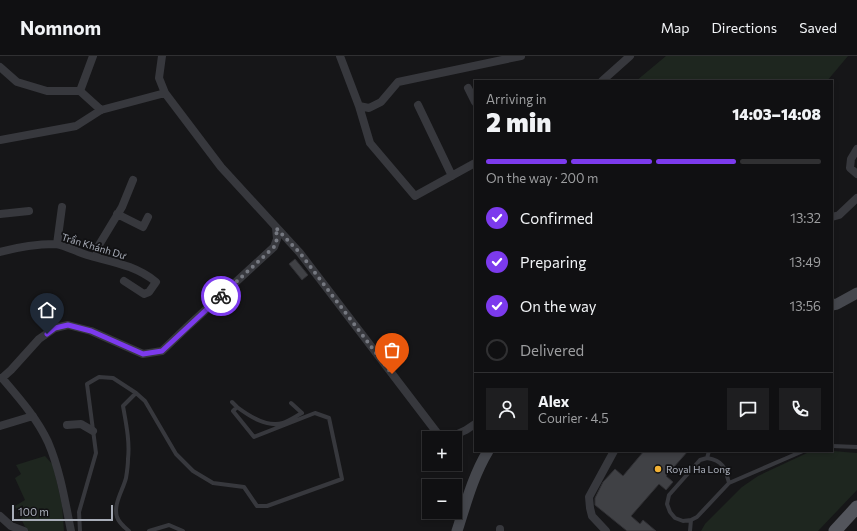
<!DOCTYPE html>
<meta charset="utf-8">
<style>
:root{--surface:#101012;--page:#1e1e20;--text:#f1f3f6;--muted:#9c9d9f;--line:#303032;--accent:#7c3aed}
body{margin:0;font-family:Commissioner,sans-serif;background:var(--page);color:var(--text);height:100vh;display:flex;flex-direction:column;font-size:15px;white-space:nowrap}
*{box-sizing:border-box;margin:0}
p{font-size:13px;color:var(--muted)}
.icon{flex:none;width:22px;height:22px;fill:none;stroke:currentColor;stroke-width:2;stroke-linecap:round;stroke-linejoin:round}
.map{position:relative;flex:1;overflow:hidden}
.drawer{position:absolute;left:474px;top:24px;width:359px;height:372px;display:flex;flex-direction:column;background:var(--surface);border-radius:0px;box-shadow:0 2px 6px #0003,0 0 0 1px var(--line)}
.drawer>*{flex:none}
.controls{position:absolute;left:422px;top:375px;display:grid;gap:8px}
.controls a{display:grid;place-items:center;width:40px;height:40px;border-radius:0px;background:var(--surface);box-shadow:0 2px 6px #0003,0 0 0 1px var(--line);font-size:20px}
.scale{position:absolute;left:12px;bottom:10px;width:101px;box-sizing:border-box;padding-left:4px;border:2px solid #a8adb8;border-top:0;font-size:11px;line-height:14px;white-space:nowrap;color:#a8adb8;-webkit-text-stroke:3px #111113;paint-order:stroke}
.pin{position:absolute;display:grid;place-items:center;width:34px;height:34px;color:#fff;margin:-41px -17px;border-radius:50% 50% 50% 0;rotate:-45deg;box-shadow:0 0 4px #0007}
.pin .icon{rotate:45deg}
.courier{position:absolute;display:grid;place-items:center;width:40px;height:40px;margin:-20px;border:3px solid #7c3aed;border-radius:50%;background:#fff;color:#222;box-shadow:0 1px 5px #0007}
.summary em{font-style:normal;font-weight:800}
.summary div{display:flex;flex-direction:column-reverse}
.summary{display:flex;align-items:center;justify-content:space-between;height:68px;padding:0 12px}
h1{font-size:26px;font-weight:800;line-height:30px}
.bar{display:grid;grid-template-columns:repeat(4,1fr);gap:6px 4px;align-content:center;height:48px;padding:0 12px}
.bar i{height:5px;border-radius:3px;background:var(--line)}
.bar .current{background:var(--accent)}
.bar p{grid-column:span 4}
.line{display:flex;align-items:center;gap:10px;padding:0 12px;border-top:1px solid var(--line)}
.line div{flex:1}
.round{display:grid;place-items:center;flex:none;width:42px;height:42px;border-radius:0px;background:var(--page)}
ol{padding:0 12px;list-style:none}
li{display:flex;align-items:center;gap:12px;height:44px}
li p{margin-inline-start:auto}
li .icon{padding:4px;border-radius:50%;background:var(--accent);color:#fff;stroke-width:4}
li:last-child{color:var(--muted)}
li i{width:22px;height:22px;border:2px solid var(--line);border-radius:50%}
header{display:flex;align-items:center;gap:24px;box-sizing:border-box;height:56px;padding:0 20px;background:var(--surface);border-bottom:1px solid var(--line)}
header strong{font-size:19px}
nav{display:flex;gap:22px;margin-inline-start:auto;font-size:14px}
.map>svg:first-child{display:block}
.green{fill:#1e261f}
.building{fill:#404145;stroke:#303034}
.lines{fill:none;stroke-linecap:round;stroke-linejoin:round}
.service{stroke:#37383d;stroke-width:4}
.minor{stroke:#37383d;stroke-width:8}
.secondary{stroke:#45474d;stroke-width:11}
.primary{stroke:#53555c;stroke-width:13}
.done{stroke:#757880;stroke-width:4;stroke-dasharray:0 7.2}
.route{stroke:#7c3aed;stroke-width:5}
.poi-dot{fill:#f2b134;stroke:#111113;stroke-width:1.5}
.labels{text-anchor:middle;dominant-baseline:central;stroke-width:3.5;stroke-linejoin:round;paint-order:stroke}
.street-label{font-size:10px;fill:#a8adb8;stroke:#111113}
.poi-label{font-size:10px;fill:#a8adb8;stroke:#111113;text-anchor:start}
</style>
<header>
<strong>Nomnom</strong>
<nav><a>Map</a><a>Directions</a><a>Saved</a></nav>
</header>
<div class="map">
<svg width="857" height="475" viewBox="0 0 857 475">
<rect width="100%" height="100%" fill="#161618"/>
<!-- green -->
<path class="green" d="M666,0H848L827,25H636Z
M821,395H832L857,397V434L818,475H701L705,468L742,431L758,420L807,397Z
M45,400L53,409L62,449L64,475H27L15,450L25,444L15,422L21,418L16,409Z"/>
<!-- building -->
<path class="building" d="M295,203L308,219L302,224L289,208Z
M644,395H688L666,420L673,426L666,434L659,428L631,460L640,468L643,464L656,475H627L595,449V442L603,426L615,413L623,420Z"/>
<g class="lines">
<!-- service -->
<path class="service" d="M237,351C249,360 267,372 283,367C289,365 296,360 302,357L291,347
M832,390L857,391
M707,402C724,405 725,412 729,427L697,461L691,464L683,465L675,462L670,456L667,448L669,439L700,404Z
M707,402L709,395
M729,427L803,395
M80,475L79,456L96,397L87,328L99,321L113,322L136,337L145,345L176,398L193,415L213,427L244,431L257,450H267L342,423L329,362L315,357L254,381L233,355L237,351L232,346
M129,475C124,471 119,467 117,461C113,448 123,434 126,422C127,416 128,409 128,403C130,386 126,367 123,350L136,337
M149,475L169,469L183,475
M690,475L691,464"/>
<!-- minor -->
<path class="minor" d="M162,0L159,22L165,37L221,111L300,197L438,378L451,381L466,374L475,368
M340,0L359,50L369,52L381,46L398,26L521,0
M0,11L17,26L47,35H80L101,54
M602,25L630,0
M468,32L475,46
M80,35L93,0
M418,49L452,120
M359,50L370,87L415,140L475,107
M0,84L76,70L101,54L165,37
M857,93L851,103L850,112L857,118
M0,158L29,155
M117,158L143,171L148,161
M832,161L839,159L857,142
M57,188L62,151
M0,196C18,191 36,188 55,188C65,189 77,196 87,199C112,206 135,209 156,226L149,236L144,238L124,225
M96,201L99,189L122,151L133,124
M0,322H2L11,314L39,283L55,272L68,269L91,275L143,298L162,295L187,271L274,191L277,183L276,172
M2,322C19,342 37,362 48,386C60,414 65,445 71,475
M67,369L81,368L93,375
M0,370L33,360
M0,460L11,470L24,475
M500,473V475
M606,475L592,460L590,452L589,441L614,395"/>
<!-- secondary -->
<path class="secondary" d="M832,249L837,248L857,237
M457,475C466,447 473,420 488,395"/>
<!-- primary -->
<path class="primary" d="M835,475L857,451"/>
</g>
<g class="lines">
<!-- done -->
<path class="done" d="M221,240L274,191L277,183L276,172L300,197L392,318"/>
<!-- route -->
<path class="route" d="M47,278L55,272L68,269L91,275L143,298L162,295L221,240"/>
</g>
<!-- markers -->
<circle class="poi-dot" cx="658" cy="413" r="4"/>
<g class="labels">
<!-- street labels -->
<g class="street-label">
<text transform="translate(94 190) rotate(17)">Trần Khánh Dư</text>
</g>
<!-- poi labels -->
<g class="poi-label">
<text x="666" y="413">Royal Ha Long</text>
</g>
</g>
</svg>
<div class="controls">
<a>+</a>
<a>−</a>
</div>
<div class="scale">100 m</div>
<div class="pin" style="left:392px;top:318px;background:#ea580c"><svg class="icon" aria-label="bag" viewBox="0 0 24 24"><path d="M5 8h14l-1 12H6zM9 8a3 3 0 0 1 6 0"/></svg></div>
<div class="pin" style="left:47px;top:278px;background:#1f2937"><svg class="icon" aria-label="home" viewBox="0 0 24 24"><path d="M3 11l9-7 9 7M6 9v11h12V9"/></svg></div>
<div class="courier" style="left:221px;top:240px"><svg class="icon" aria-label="bike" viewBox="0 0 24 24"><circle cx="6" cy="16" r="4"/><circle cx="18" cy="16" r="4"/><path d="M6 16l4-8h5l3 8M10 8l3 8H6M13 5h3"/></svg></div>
<section class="drawer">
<div class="summary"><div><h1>2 min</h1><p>Arriving in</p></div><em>14:03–14:08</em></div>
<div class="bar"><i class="current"></i><i class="current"></i><i class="current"></i><i></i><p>On the way · 200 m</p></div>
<ol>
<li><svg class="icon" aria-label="check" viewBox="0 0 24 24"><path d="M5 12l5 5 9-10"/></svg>Confirmed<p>13:32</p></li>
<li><svg class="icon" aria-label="check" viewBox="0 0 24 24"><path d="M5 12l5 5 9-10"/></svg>Preparing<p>13:49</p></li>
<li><svg class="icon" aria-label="check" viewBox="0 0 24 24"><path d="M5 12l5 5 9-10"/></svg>On the way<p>13:56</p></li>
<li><i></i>Delivered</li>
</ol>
<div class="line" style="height:72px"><a class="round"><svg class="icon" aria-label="person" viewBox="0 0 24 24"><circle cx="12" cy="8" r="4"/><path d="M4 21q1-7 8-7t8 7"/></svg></a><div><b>Alex</b><p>Courier · 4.5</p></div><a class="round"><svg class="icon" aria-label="chat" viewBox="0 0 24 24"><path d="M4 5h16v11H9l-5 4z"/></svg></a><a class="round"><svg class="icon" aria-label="phone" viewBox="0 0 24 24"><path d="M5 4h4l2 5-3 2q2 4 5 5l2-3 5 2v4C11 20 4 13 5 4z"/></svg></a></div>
</section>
</div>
